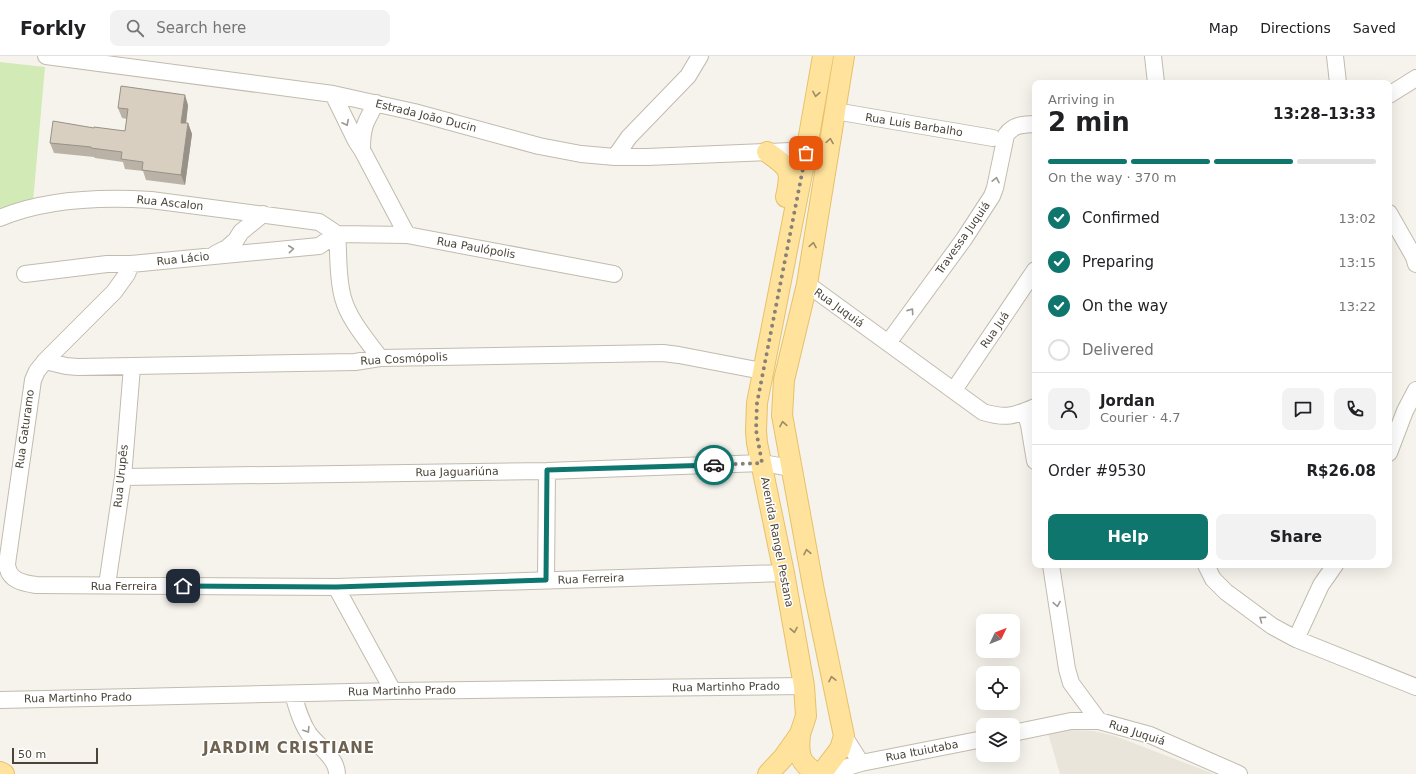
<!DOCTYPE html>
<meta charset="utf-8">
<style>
:root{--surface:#fff;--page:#f2f2f2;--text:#202124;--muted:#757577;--line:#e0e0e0;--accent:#0f766e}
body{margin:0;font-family:"DejaVu Sans",sans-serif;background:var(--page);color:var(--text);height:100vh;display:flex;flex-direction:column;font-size:15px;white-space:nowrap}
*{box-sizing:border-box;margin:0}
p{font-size:13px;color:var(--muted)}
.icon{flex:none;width:22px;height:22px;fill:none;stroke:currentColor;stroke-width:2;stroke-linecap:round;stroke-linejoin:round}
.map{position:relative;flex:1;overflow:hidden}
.details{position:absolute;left:1032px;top:24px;width:360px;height:488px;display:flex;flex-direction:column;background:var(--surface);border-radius:8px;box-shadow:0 4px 16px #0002}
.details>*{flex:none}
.needle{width:26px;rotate:47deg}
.fabs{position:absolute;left:976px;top:558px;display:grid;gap:8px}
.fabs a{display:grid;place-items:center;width:44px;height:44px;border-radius:8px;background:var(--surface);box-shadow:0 4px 16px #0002;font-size:20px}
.scale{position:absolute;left:12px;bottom:10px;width:86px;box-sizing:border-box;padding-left:4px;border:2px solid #4b4439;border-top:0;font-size:11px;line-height:14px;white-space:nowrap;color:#4b4439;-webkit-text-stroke:3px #fff;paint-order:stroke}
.pin{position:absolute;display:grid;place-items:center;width:34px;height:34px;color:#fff;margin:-17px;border-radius:8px;box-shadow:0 2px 6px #0006}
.courier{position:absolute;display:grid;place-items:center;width:40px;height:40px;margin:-20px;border:3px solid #0f766e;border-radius:50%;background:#fff;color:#222;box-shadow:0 1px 5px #0007}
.summary em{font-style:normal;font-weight:800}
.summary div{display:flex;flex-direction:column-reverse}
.summary{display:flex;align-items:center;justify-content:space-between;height:68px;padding:0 16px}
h1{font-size:26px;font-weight:800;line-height:30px}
.bar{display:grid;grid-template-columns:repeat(4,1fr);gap:6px 4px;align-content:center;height:48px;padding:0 16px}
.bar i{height:5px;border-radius:3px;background:var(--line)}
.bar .selected{background:var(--accent)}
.bar p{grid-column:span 4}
.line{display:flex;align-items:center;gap:10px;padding:0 16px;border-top:1px solid var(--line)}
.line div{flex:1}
.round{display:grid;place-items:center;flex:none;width:42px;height:42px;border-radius:8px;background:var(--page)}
ol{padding:0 16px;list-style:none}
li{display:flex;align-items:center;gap:12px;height:44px}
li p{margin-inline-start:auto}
li .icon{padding:4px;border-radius:50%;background:var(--accent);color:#fff;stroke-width:4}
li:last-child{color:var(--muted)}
li i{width:22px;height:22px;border:2px solid var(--line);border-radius:50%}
.button{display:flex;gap:8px;margin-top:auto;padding:8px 16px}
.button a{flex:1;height:46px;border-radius:8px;background:var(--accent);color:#fff;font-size:16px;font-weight:800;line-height:46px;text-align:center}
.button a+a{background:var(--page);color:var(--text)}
header{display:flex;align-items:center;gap:24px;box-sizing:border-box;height:56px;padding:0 20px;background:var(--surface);border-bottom:1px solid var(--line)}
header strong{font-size:19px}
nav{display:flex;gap:22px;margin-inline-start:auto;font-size:14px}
.search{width:280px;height:36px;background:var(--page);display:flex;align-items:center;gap:10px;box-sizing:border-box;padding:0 14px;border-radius:8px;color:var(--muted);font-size:15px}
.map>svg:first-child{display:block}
.residential{fill:#eae5da}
.green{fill:#d2eab5}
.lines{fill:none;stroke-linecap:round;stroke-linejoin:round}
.minor-casing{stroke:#c2bbae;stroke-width:18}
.major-casing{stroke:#e6c16a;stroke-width:22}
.minor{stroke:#fff;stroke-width:16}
.major{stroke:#ffe39c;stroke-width:20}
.wall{fill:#bab2a6}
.shaded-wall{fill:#979187}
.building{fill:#d8cfc1;stroke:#979187}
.oneway{stroke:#9c8c66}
.oneway2{stroke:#9c9892}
.done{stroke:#878178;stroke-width:4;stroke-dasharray:0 7.2}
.route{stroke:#0f766e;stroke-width:5}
.labels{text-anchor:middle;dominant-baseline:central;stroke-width:3;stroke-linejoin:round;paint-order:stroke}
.street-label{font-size:11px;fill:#4b4439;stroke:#fff}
.district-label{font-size:15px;font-weight:bold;letter-spacing:1px;fill:#6e6250;stroke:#fff}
</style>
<header>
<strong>Forkly</strong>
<div class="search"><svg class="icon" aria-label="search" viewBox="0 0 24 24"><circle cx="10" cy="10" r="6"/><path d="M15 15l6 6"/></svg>Search here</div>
<nav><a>Map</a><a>Directions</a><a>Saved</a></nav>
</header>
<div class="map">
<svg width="1416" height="718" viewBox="0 0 1416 718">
<rect width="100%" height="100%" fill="#f6f3ec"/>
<!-- residential -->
<path class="residential" d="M1070,674L1094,675L1115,680L1214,718H1060L1048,677Z"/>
<!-- green -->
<path class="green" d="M0,6L45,11L33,146L6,151L0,154Z"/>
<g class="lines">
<!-- minor casing -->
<g class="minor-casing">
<path id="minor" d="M46,0L333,38L414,56L539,90L581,98L615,101H647L791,95L806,97
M1153,0L1156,27
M1335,0L1338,27
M333,38L356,85L362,94L407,179
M1389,39L1416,22
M835,55L993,82
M362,94C362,71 365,67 376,47
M615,101L629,81L688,20L700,0
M1389,157L1414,201L1416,208
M0,162C45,143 103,141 151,144L319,166L337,178
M337,178L407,179L614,218
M337,178C339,199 337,221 343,242C349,264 367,284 380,302
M215,198L227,192L236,184L241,176L263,158
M131,208L127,218L114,236L45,305L37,315L33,324L7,508C8,524 22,527 36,529L336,531L784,517
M25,218L107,208H131L319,190L337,178
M807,228L983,356C1006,363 1014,360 1035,351
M888,287L964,183L992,140L995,132L1006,79C1014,68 1023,69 1035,68
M45,305L66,310L78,311L355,306L380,302L663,297L679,299L762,315
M954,334L1035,214
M1025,355L1029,369L1035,405
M1389,397L1405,355L1416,334
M123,421L547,415L762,407L791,412
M1051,509L1067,613L1071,627L1099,665
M1206,509L1213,523L1226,536L1272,570L1296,583L1416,631
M546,524L547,415
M107,529L123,421L132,311
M336,531L393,635
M1296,583L1321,529L1335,509
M293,638C297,652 301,666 309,678C318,690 337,702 337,718
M0,644L393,635L804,630
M1013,677L1071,665H1099L1150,679L1239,718
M844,680L861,707
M825,718L861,707L983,683"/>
</g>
<!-- major casing -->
<g class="major-casing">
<path id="major" d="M767,96C790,112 792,114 786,141
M800,678C798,699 799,707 818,718
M0,716L4,718
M768,718L783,702L800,678L806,660L804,630L784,517L757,387L756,375L757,347L806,97L823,0
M821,718L840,693L844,680L814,535L782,359L784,324L807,228L844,0"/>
</g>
<!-- minor -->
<use href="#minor" class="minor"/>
<!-- major -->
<use href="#major" class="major"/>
</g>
<!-- wall -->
<path class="wall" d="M188,49L186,67H188L192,78L185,129L146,124L143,115L125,113L123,106L95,102L94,101L54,97L50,87L94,72L125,75L127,63L122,62L118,52Z"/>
<!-- shaded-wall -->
<path class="shaded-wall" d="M185,39L188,49L185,77L181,67Z
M188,67L192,78L185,129L181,119Z"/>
<!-- building -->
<path class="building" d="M121,30L185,39L181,67H188L181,119L142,114L143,106L121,103L122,96L91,92V91L50,87L53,65L94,72V71L125,75L128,53L118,52Z"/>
<!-- one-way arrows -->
<defs><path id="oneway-chevron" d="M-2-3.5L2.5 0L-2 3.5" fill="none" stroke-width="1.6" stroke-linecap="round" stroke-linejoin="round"/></defs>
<g class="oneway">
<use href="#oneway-chevron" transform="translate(816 38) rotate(100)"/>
<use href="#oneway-chevron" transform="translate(830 85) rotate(-81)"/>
<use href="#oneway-chevron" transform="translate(813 189) rotate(-80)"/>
<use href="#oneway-chevron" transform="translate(783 368) rotate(-100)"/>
<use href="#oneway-chevron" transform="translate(807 496) rotate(-101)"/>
<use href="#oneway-chevron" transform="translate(794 574) rotate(80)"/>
<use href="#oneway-chevron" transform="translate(832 623) rotate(-102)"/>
</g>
<g class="oneway2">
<use href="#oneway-chevron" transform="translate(346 67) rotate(63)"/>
<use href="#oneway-chevron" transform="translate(996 124) rotate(-78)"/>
<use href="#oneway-chevron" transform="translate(291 193) rotate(-6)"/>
<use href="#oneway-chevron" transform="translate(911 255) rotate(-55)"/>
<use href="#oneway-chevron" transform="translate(1057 548) rotate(81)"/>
<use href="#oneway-chevron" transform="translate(1262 563) rotate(-144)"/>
<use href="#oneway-chevron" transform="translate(307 674) rotate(58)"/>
</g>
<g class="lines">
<!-- done -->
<path class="done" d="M714,409L762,407L756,374L757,347L806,97"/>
<!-- route -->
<path class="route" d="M183,530L336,531L546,524L547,414L714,409"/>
</g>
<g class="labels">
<!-- street labels -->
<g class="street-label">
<text transform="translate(426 60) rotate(14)">Estrada João Ducin</text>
<text transform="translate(914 69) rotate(9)">Rua Luis Barbalho</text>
<text transform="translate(170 147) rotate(6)">Rua Ascalon</text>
<text transform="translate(963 182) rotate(-55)">Travessa Juquiá</text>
<text transform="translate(476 192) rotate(10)">Rua Paulópolis</text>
<text transform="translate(183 203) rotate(-6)">Rua Lácio</text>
<text transform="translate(839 252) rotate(36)">Rua Juquiá</text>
<text transform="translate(995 274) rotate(-56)">Rua Juá</text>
<text transform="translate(404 303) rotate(-3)">Rua Cosmópolis</text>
<text transform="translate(25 373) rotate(-82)">Rua Gaturamo</text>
<text transform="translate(457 416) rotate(-1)">Rua Jaguariúna</text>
<text transform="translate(121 420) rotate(-84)">Rua Urupês</text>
<text transform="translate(777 486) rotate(79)">Avenida Rangel Pestana</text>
<text transform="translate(591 523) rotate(-2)">Rua Ferreira</text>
<text x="124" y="530">Rua Ferreira</text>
<text transform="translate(726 631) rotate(-1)">Rua Martinho Prado</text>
<text transform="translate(402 635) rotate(-1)">Rua Martinho Prado</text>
<text transform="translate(78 642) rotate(-1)">Rua Martinho Prado</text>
<text transform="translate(1137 677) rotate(18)">Rua Juquiá</text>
<text transform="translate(922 695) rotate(-11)">Rua Ituiutaba</text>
</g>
<!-- district labels -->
<g class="district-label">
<text x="289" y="692">JARDIM CRISTIANE</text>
</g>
</g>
</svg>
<div class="fabs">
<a><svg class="needle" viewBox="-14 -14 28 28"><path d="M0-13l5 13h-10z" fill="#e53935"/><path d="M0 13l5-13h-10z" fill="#757577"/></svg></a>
<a><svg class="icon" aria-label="locate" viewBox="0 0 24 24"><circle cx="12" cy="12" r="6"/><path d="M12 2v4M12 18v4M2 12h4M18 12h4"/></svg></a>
<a><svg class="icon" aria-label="layers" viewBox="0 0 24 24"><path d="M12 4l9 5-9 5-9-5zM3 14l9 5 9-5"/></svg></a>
</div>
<div class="scale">50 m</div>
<div class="pin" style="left:806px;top:97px;background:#ea580c"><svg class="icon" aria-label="bag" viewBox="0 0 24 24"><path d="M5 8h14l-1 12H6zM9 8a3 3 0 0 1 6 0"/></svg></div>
<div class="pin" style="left:183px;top:530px;background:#1f2937"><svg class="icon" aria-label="home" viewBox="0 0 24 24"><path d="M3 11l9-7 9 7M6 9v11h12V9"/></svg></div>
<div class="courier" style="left:714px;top:409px"><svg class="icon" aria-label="car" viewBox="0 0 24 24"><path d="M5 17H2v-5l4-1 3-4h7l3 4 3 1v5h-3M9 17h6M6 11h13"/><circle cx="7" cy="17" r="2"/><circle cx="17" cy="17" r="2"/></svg></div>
<section class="details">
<div class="summary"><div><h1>2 min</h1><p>Arriving in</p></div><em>13:28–13:33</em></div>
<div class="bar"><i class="selected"></i><i class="selected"></i><i class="selected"></i><i></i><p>On the way · 370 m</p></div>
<ol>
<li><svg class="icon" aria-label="check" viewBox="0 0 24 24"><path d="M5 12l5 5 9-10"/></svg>Confirmed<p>13:02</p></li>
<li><svg class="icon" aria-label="check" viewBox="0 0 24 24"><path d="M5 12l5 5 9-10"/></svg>Preparing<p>13:15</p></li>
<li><svg class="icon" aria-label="check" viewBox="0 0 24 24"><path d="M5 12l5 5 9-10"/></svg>On the way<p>13:22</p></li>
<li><i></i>Delivered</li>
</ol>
<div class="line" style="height:72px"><a class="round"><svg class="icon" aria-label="person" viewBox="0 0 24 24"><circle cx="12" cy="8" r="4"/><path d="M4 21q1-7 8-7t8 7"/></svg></a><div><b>Jordan</b><p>Courier · 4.7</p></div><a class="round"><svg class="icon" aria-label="chat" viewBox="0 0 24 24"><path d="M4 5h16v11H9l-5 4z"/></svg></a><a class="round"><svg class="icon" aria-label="phone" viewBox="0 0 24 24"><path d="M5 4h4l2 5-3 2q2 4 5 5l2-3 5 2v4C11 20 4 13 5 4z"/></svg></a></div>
<div class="line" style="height:52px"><div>Order #9530</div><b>R$26.08</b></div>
<div class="button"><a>Help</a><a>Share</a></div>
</section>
</div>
